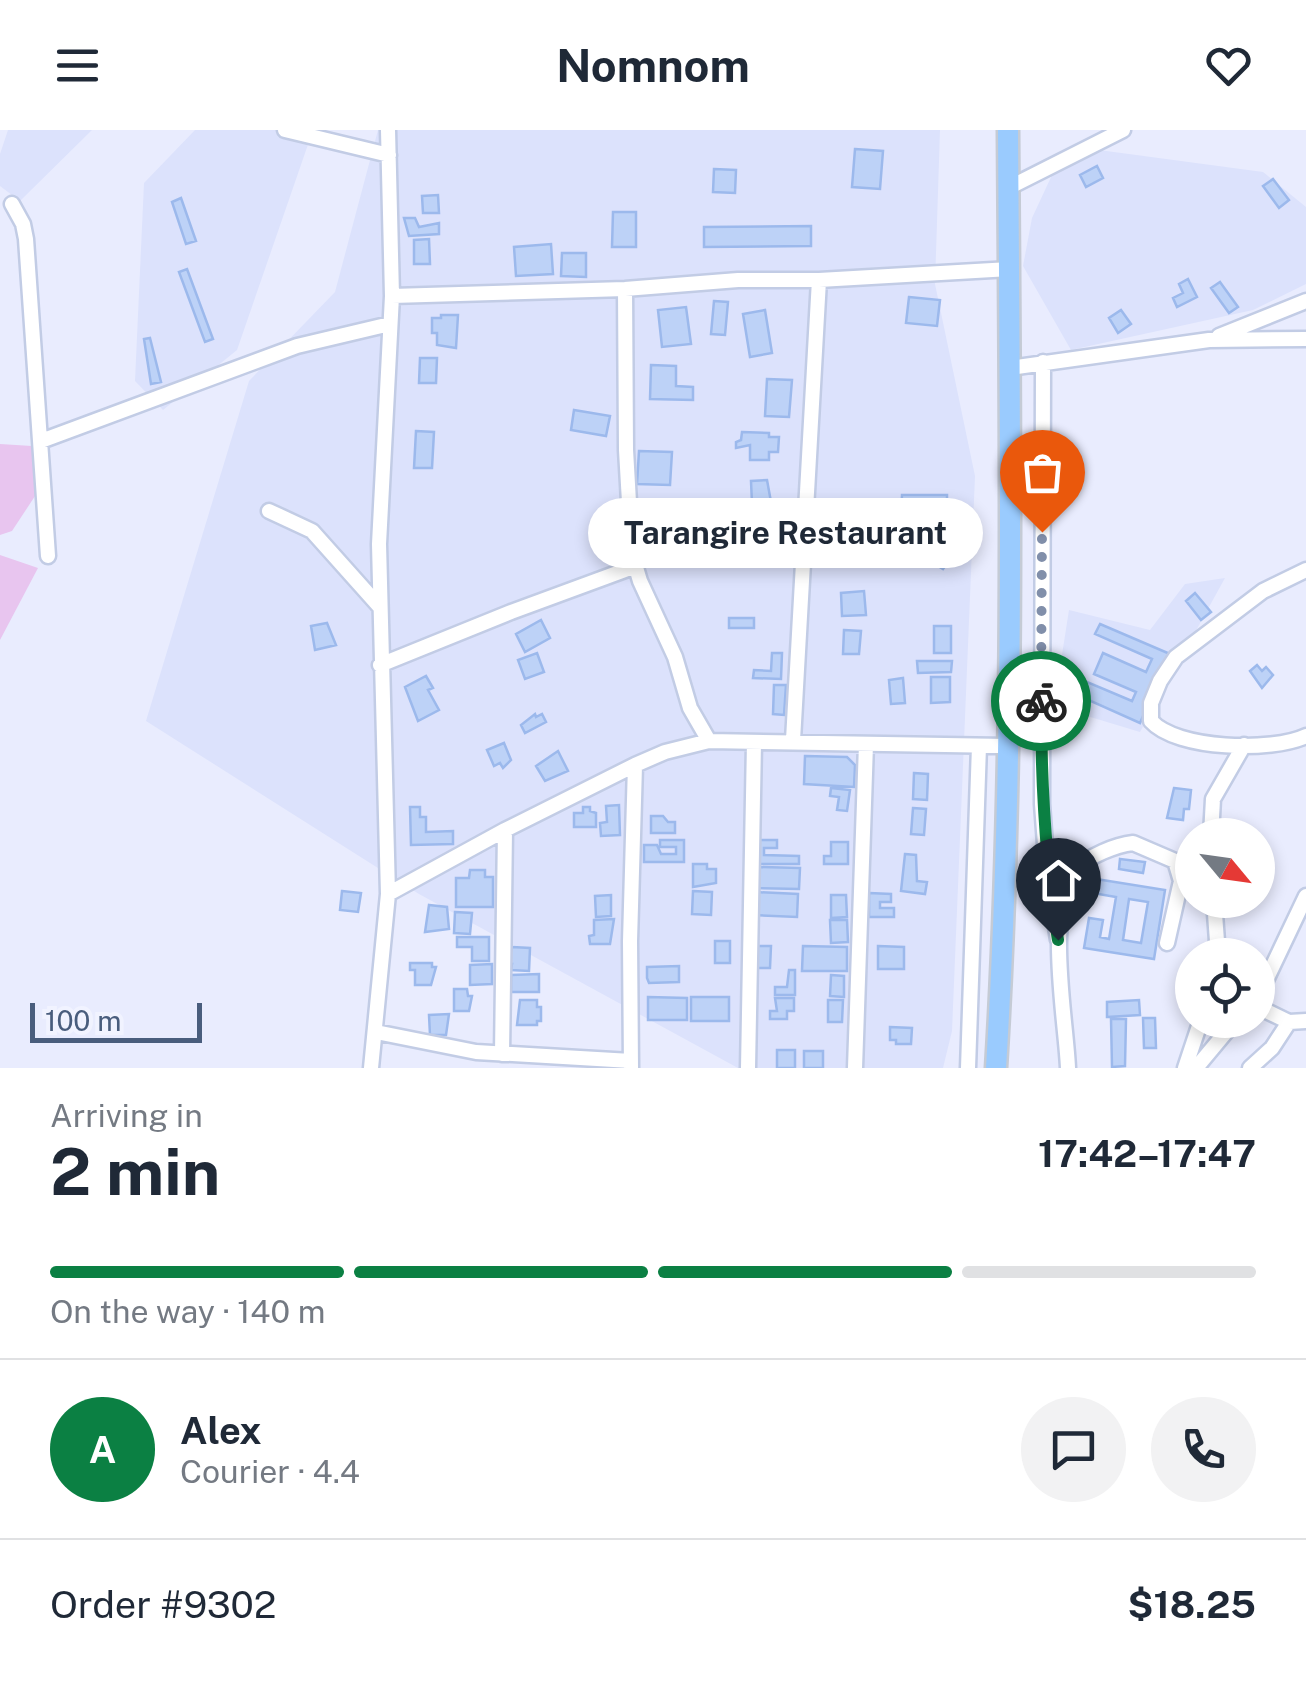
<!DOCTYPE html>
<meta charset="utf-8">
<style>
:root{--surface:#fff;--page:#f2f2f3;--text:#1f2937;--muted:#747a83;--line:#e0e1e3;--accent:#0b8043}
body{margin:0;font-family:"Public Sans",sans-serif;background:var(--page);color:var(--text);height:100vh;display:flex;flex-direction:column;font-size:38px;white-space:nowrap}
*{box-sizing:border-box;margin:0}
p{font-size:32px;color:var(--muted)}
.icon{flex:none;width:55px;height:55px;fill:none;stroke:currentColor;stroke-width:2;stroke-linecap:round;stroke-linejoin:round}
.map{position:relative;height:938px;overflow:hidden}
.details{display:flex;flex-direction:column;background:var(--surface);flex:1}
.details>*{flex:none}
.needle{width:65px;rotate:119deg}
.fabs{position:absolute;left:1175px;top:688px;display:grid;gap:20px}
.fabs a{display:grid;place-items:center;width:100px;height:100px;border-radius:50%;background:var(--surface);box-shadow:0 5px 15px #0003;font-size:50px}
.scale{position:absolute;left:30px;bottom:25px;width:172px;box-sizing:border-box;padding-left:10px;border:5px solid #495d7d;border-top:0;font-size:28px;line-height:35px;white-space:nowrap;color:#495d7d;-webkit-text-stroke:8px #f1f3ff;paint-order:stroke}
.pin{position:absolute;display:grid;place-items:center;width:85px;height:85px;color:#fff;margin:-102px -42px;border-radius:50% 50% 50% 0;rotate:-45deg;box-shadow:0 0 10px #0007}
.pin .icon{rotate:45deg}
.courier{position:absolute;display:grid;place-items:center;width:100px;height:100px;margin:-50px;border:8px solid #0b8043;border-radius:50%;background:#fff;color:#222;box-shadow:0 2px 12px #0007}
.bubble{position:absolute;height:70px;border-radius:35px;background:var(--surface);box-shadow:0 5px 15px #0003;font-size:32px;font-weight:700;line-height:70px;text-align:center}
.head em{font-style:normal;font-weight:700}
.head div{display:flex;flex-direction:column-reverse}
.head{display:flex;align-items:center;justify-content:space-between;height:170px;padding:0 50px}
h1{font-size:65px;font-weight:700;line-height:75px}
.bar{display:grid;grid-template-columns:repeat(4,1fr);gap:15px 10px;align-content:center;height:120px;padding:0 50px}
.bar i{height:12px;border-radius:8px;background:var(--line)}
.bar .current{background:var(--accent)}
.bar p{grid-column:span 4}
.line{display:flex;align-items:center;gap:25px;padding:0 50px;border-top:2px solid var(--line)}
.line div{flex:1}
.round{display:grid;place-items:center;flex:none;width:105px;height:105px;border-radius:52px;background:var(--page)}
header{display:flex;justify-content:space-between;align-items:center;height:130px;padding:0 50px;background:var(--surface);font-size:45px;font-weight:700}
.map>svg:first-child{display:block}
.residential{fill:#dce2fc}
.green{fill:#e8c5ef}
.building{fill:#bdd2f7;stroke:#9cb9ec;stroke-width:2.5;fill-rule:evenodd}
.lines{fill:none;stroke-linecap:round;stroke-linejoin:round}
.minor-casing{stroke:#c2cce5;stroke-width:19}
.highway-casing{stroke:#c5cbd5;stroke-width:25}
.minor{stroke:#fff;stroke-width:14}
.highway{stroke:#9acbfe;stroke-width:20}
.done{stroke:#818faa;stroke-width:10;stroke-dasharray:0 18}
.route{stroke:#0b8043;stroke-width:12}
</style>
<header><svg class="icon" aria-label="menu" viewBox="0 0 24 24"><path d="M4 6h16M4 12h16M4 18h16"/></svg>Nomnom<svg class="icon" aria-label="heart" viewBox="0 0 24 24"><path d="M12 20l-8-8c-3-5 5-10 8-4 3-6 11-1 8 4z"/></svg></header>
<div class="map">
<svg width="1306" height="938" viewBox="0 0 1306 938">
<rect width="100%" height="100%" fill="#e9ecfe"/>
<!-- residential -->
<path class="residential" d="M8,0H92L20,71L0,56V24Z
M195,0H313L237,220L163,280L135,251L144,53Z
M378,0H940L935,154L975,346L952,901L943,938H738L419,764L146,591L249,251L335,162Z
M1099,20L1263,42L1306,77V154L1253,180L1071,220L1023,136L1032,88L1052,45Z
M1225,448L1140,602L1054,576L1069,480L1150,500L1185,454Z"/>
<!-- green -->
<path class="green" d="M0,314L32,316L37,363L12,401L0,405Z
M0,425L38,438L0,510Z"/>
<!-- building -->
<path class="building" d="M855,19L883,21L880,59L852,57Z
M1097,36L1103,48L1086,57L1080,45Z
M714,39L736,40L735,63L713,62Z
M1273,49L1289,70L1279,78L1263,56Z
M438,65L439,83H423L422,66Z
M181,68L196,111L186,114L172,72Z
M613,82H636V117H612Z
M404,88H415L419,97L439,93V104L409,106Z
M811,96V116L704,117V97Z
M429,109L430,134H414V110Z
M551,114L553,144L516,146L514,117Z
M562,123H586V147L561,146Z
M187,139L213,209L205,212L179,142Z
M1188,149L1197,167L1177,177L1173,168L1183,163L1179,154Z
M1220,152L1238,177L1229,183L1211,158Z
M909,167L940,170L937,196L906,193Z
M714,171L728,172L725,205L711,204Z
M686,177L691,214L662,217L658,180Z
M765,180L772,223L750,227L743,184Z
M1121,180L1131,194L1118,203L1109,188Z
M441,185H458L456,218L437,215V203H432V188H441Z
M150,208L161,252L151,254L144,209Z
M420,228H437L436,253H419Z
M651,235L676,236V256L693,257V270L650,269Z
M767,249L792,250L789,287L765,286Z
M574,280L610,286L606,306L571,300Z
M416,301L434,302L432,338H414Z
M742,302L769,303V307H779L778,322H769V330H750V315L736,318V312L741,310Z
M639,321L672,322L670,355L637,354Z
M767,350L771,372L752,374L751,351Z
M902,365H947V388H901Z
M954,389L971,399L943,439L930,431Z
M762,408H778L779,429L763,430Z
M864,461L866,485L842,486L841,463Z
M1195,463L1211,482L1201,490L1186,471Z
M729,488H754V498H729Z
M541,490L550,508L525,522L516,504Z
M327,493L336,515L315,520L311,496Z
M1100,494L1170,524L1140,593L1066,560L1073,546L1132,571L1136,562L1094,544L1103,523L1146,542L1152,529L1095,504Z
M934,496H951V523H934Z
M844,500L861,501L859,524H843Z
M537,523L544,542L525,549L518,530Z
M772,523H782L781,549L753,548L754,540L771,541Z
M917,531H952L951,542L918,543Z
M1257,535L1262,541L1266,537L1273,545L1262,558L1250,541Z
M426,546L433,558L428,560L439,580L418,591L405,557Z
M931,547H950V572L931,573Z
M903,548L905,573L891,574L889,550Z
M774,555H786L784,585L773,584Z
M535,584L536,587L542,584L546,592L525,603L521,595Z
M504,613L511,630L503,638L500,633L494,636L487,620Z
M558,621L568,641L545,651L536,636Z
M805,626L847,627L855,635L854,657L804,654Z
M914,643L928,644L927,670L913,669Z
M831,658L850,660L847,681L837,680L839,667L830,666Z
M1174,658L1191,660L1189,679H1184L1183,690L1167,688Z
M619,675L620,705L601,706L600,693L607,692L606,676Z
M410,677H420V687H426V702L453,701V714L411,715Z
M583,677H590V681L596,683V697H574V683H583Z
M913,678L926,679L924,705L911,704Z
M651,686H663L668,692H675V703H651Z
M660,710H684V732H644V715H657L661,724H676V717H660Z
M754,710H777V718H764V725L799,726V734H754Z
M831,712H848V734H824V726H831Z
M905,724L916,725L917,751L927,752L925,764L901,761Z
M1120,729L1145,732L1143,743L1119,739Z
M693,734H707V739H716V753L693,757Z
M757,737L800,738L799,759L756,758Z
M470,740H485V747H493V777H456V748H469Z
M1090,748L1165,760L1154,829L1084,818L1089,788L1103,790L1100,807L1109,809L1116,767L1087,762ZM1129,769L1148,772L1141,813L1123,810Z
M342,761L361,763L358,782L340,780Z
M693,761L712,762L711,785L692,784Z
M755,762L798,764L797,787L753,785Z
M869,763L891,764V772H880V778H894V787H869Z
M611,765V786L596,787L595,766Z
M831,765H846L847,787L831,788Z
M429,775L447,777L449,799L425,802Z
M455,782L472,783L470,804L454,803Z
M614,789L610,814H590L589,806L594,805V790Z
M830,790H847L848,812L831,813Z
M457,807H489V831H472V817H457Z
M715,811H730V833H715Z
M755,816H771L770,838H755Z
M803,816L847,817V841H802Z
M878,816L904,817V839H878Z
M512,817L530,818L529,841L511,840L512,834H508Z
M410,833H432V837H436L431,855H415V840H410Z
M492,834V854L470,855V835Z
M679,836V852L649,853L647,848V837Z
M789,840H795V865H775V857H787Z
M539,844V862H511V845Z
M831,845L844,846V867L830,866Z
M454,859H467L468,866H472L469,881H454Z
M648,867L687,868V890H648Z
M691,867H729V891H691Z
M775,868H794V881H787V889H770V881H777Z
M520,870H537V877H541V891H537V895H517Z
M828,870H843L842,892H828Z
M1139,870L1140,885L1107,887V872Z
M449,884L446,905H430L429,885Z
M1143,888H1155L1156,918H1144Z
M1111,889H1126L1125,936L1112,937Z
M890,897L912,898L911,914H896V910H890Z
M777,920H795V938H777Z
M804,921H823V938H804Z"/>
<g class="lines">
<!-- minor casing -->
<g class="minor-casing">
<path id="minor" d="M285,0L389,25
M1008,58L1123,0
M12,74L23,94L26,109L48,426
M625,159L626,320L632,424L640,451L675,527L690,578L709,611
M392,166L625,159L738,150H819L1010,139
M1219,206L1306,171
M1043,232L1042,674L1047,741L1058,810
M1010,238L1209,210L1306,209
M41,311L297,216L390,194
M269,381L312,401L379,476
M1306,440L1263,461L1176,527L1160,551L1151,573V591C1177,620 1272,622 1306,606
M380,535L511,482L636,436
M793,610L819,150
M1211,705L1213,669L1244,615
M388,764L505,700L635,635L665,622L709,611L1006,616
M1214,770L1218,825
M1258,867L1306,766
M1258,877L1289,892L1306,891
M376,902L476,922L631,931
M502,924L505,700
M371,938L388,764L379,414L392,166L388,0
M631,938L630,811L635,635
M748,938L754,612
M855,938L866,614
M968,938L979,616
M1068,938C1066,888 1044,779 1077,739C1088,726 1116,715 1133,713L1175,731L1181,751L1167,813
M1185,938L1201,890
M1196,938L1236,890
M1250,938L1272,918L1289,892"/>
</g>
<!-- highway casing -->
<g class="highway-casing">
<path id="highway" d="M996,938C1015,626 1010,313 1008,0"/>
</g>
<!-- minor -->
<use href="#minor" class="minor"/>
<!-- highway -->
<use href="#highway" class="highway"/>
</g>
<g class="lines">
<!-- done -->
<path class="done" d="M1041,571L1042,402"/>
<!-- route -->
<path class="route" d="M1041,571C1041,652 1045,730 1058,810"/>
</g>
</svg>
<div class="fabs">
<a><svg class="needle" viewBox="-14 -14 28 28"><path d="M0-13l5 13h-10z" fill="#e53935"/><path d="M0 13l5-13h-10z" fill="#747a83"/></svg></a>
<a><svg class="icon" aria-label="locate" viewBox="0 0 24 24"><circle cx="12" cy="12" r="6"/><path d="M12 2v4M12 18v4M2 12h4M18 12h4"/></svg></a>
</div>
<div class="scale">100 m</div>
<div class="pin" style="left:1042px;top:402px;background:#ea580c"><svg class="icon" aria-label="bag" viewBox="0 0 24 24"><path d="M5 8h14l-1 12H6zM9 8a3 3 0 0 1 6 0"/></svg></div>
<div class="pin" style="left:1058px;top:810px;background:#1f2937"><svg class="icon" aria-label="home" viewBox="0 0 24 24"><path d="M3 11l9-7 9 7M6 9v11h12V9"/></svg></div>
<div class="courier" style="left:1041px;top:571px"><svg class="icon" aria-label="bike" viewBox="0 0 24 24"><circle cx="6" cy="16" r="4"/><circle cx="18" cy="16" r="4"/><path d="M6 16l4-8h5l3 8M10 8l3 8H6M13 5h3"/></svg></div>
<div class="bubble" style="left:588px;top:368px;width:395px">Tarangire Restaurant</div>
</div>
<section class="details">
<div class="head"><div><h1>2 min</h1><p>Arriving in</p></div><em>17:42–17:47</em></div>
<div class="bar"><i class="current"></i><i class="current"></i><i class="current"></i><i></i><p>On the way · 140 m</p></div>
<div class="line" style="height:180px"><b class="round" style="background:var(--accent);color:#fff">A</b><div><b>Alex</b><p>Courier · 4.4</p></div><a class="round"><svg class="icon" aria-label="chat" viewBox="0 0 24 24"><path d="M4 5h16v11H9l-5 4z"/></svg></a><a class="round"><svg class="icon" aria-label="phone" viewBox="0 0 24 24"><path d="M5 4h4l2 5-3 2q2 4 5 5l2-3 5 2v4C11 20 4 13 5 4z"/></svg></a></div>
<div class="line" style="height:130px"><div>Order #9302</div><b>$18.25</b></div>
</section>
